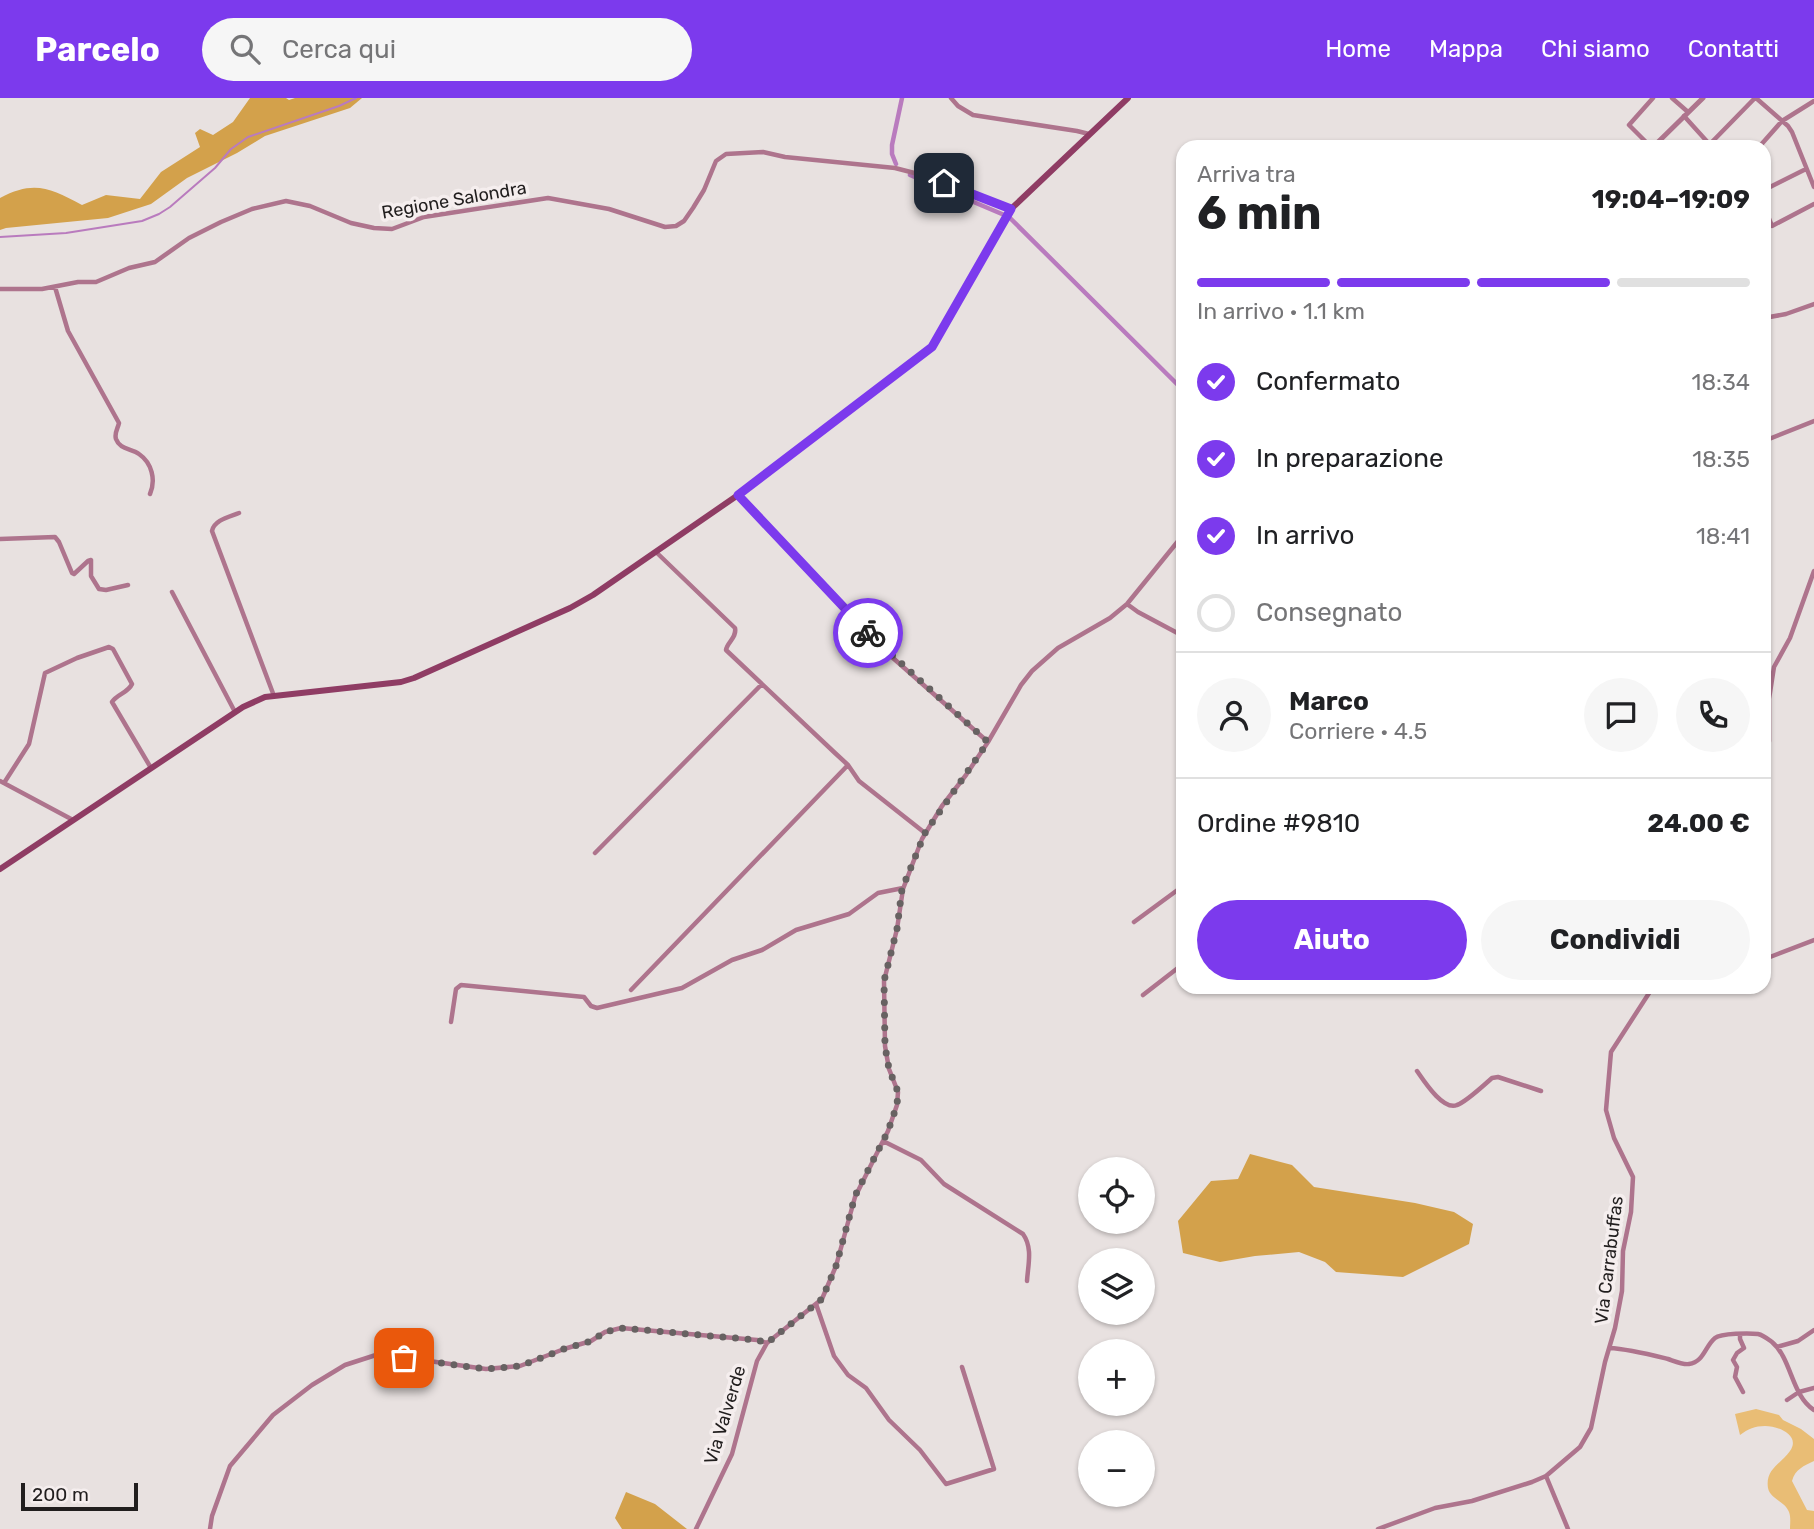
<!DOCTYPE html>
<html lang="it">
<meta charset="utf-8">
<style>
:root{--surface:#fff;--page:#f6f6f6;--text:#202124;--muted:#757577;--line:#e0e0e0;--accent:#7c3aed}
body{margin:0;font-family:Rubik,sans-serif;background:var(--page);color:var(--text);height:100vh;display:flex;flex-direction:column;font-size:26px;white-space:nowrap}
*{box-sizing:border-box;margin:0}
p{font-size:23px;color:var(--muted)}
.icon{flex:none;width:38px;height:38px;fill:none;stroke:currentColor;stroke-width:2;stroke-linecap:round;stroke-linejoin:round}
.map{position:relative;flex:1;overflow:hidden}
.drawer{position:absolute;left:1176px;top:42px;width:595px;height:854px;display:flex;flex-direction:column;background:var(--surface);border-radius:21px;box-shadow:0 2px 5px #0004}
.drawer>*{flex:none}
.controls{position:absolute;left:1078px;top:1059px;display:grid;gap:14px}
.controls a{display:grid;place-items:center;width:77px;height:77px;border-radius:50%;background:var(--surface);box-shadow:0 2px 5px #0004;font-size:35px}
.scale{position:absolute;left:21px;bottom:18px;width:117px;box-sizing:border-box;padding-left:7px;border:4px solid #211e1e;border-top:0;font-size:19px;line-height:24px;white-space:nowrap;color:#211e1e;-webkit-text-stroke:5px #f5eeee;paint-order:stroke}
.pin{position:absolute;display:grid;place-items:center;width:60px;height:60px;color:#fff;margin:-30px;border-radius:14px;box-shadow:0 4px 10px #0006}
.courier{position:absolute;display:grid;place-items:center;width:70px;height:70px;margin:-35px;border:5px solid #7c3aed;border-radius:50%;background:#fff;color:#222;box-shadow:0 2px 9px #0007}
.head em{font-style:normal;font-weight:700}
.head div{display:flex;flex-direction:column-reverse}
.head{display:flex;align-items:center;justify-content:space-between;height:119px;padding:0 21px}
h1{font-size:46px;font-weight:700;line-height:52px}
.bar{display:grid;grid-template-columns:repeat(4,1fr);gap:10px 7px;align-content:center;height:84px;padding:0 21px}
.bar i{height:9px;border-radius:5px;background:var(--line)}
.bar .active{background:var(--accent)}
.bar p{grid-column:span 4}
.line{display:flex;align-items:center;gap:18px;padding:0 21px;border-top:2px solid var(--line)}
.line div{flex:1}
.round{display:grid;place-items:center;flex:none;width:74px;height:74px;border-radius:37px;background:var(--page)}
ol{padding:0 21px;list-style:none}
li{display:flex;align-items:center;gap:21px;height:77px}
li p{margin-inline-start:auto}
li .icon{padding:7px;border-radius:50%;background:var(--accent);color:#fff;stroke-width:4}
li:last-child{color:var(--muted)}
li i{width:38px;height:38px;border:4px solid var(--line);border-radius:50%}
.primary-button{display:flex;gap:14px;margin-top:auto;padding:14px 21px}
.primary-button a{flex:1;height:80px;border-radius:42px;background:var(--accent);color:#fff;font-size:28px;font-weight:700;line-height:80px;text-align:center}
.primary-button a+a{background:var(--page);color:var(--text)}
header{display:flex;align-items:center;gap:42px;box-sizing:border-box;height:98px;padding:0 35px;background:var(--accent);color:#fff}
header strong{font-size:33px}
nav{display:flex;gap:38px;margin-inline-start:auto;font-size:24px}
.search{width:490px;height:63px;background:var(--page);display:flex;align-items:center;gap:18px;box-sizing:border-box;padding:0 24px;border-radius:38px;color:var(--muted);font-size:26px}
.map>svg:first-child{display:block}
.green{fill:#e9bd75}
.forest{fill:#d3a14b}
.lines{fill:none;stroke-linecap:round;stroke-linejoin:round}
.stream{stroke:#b97bbe;stroke-width:2}
.canal{stroke:#b97bbe;stroke-width:4.5}
.minor{stroke:#ae748d;stroke-width:4.5}
.tertiary{stroke:#ae748d;stroke-width:5}
.secondary{stroke:#8f3c64;stroke-width:6}
.done{stroke:#676262;stroke-width:7;stroke-dasharray:0 12.6}
.route{stroke:#7c3aed;stroke-width:9}
.labels{text-anchor:middle;dominant-baseline:central;stroke-width:7;stroke-linejoin:round;paint-order:stroke}
.street-label{font-size:18px;fill:#211e1e;stroke:#f5eeee}
</style>
<header>
<strong>Parcelo</strong>
<div class="search"><svg class="icon" aria-label="search" viewBox="0 0 24 24"><circle cx="10" cy="10" r="6"/><path d="M15 15l6 6"/></svg>Cerca qui</div>
<nav><a>Home</a><a>Mappa</a><a>Chi siamo</a><a>Contatti</a></nav>
</header>
<div class="map">
<svg width="1814" height="1431" viewBox="0 0 1814 1431">
<rect width="100%" height="100%" fill="#e8e1e0"/>
<!-- green -->
<path class="green" d="M1756,1311L1779,1317L1783,1322L1801,1331L1814,1341V1363C1804,1368 1795,1371 1792,1383L1807,1412L1814,1413V1431H1790C1790,1426 1791,1419 1789,1414C1785,1403 1770,1401 1768,1390C1765,1371 1781,1366 1790,1353C1801,1337 1778,1328 1765,1328C1755,1328 1748,1331 1740,1337L1735,1316Z"/>
<!-- forest -->
<path class="forest" d="M250,0H286L289,2L295,0H362L350,10L265,38L237,55L187,80L151,106L108,120L6,130L0,132V100C34,82 50,90 82,107L106,97L140,101L161,74L200,49L195,35L200,31L213,37L233,24Z
M1250,1056L1292,1067L1314,1089L1415,1105L1454,1114L1473,1126L1469,1146L1403,1179L1336,1174L1325,1164L1299,1154L1255,1158L1220,1164L1183,1155L1178,1123L1211,1083L1238,1081Z
M626,1394L655,1406L687,1431H622L615,1420Z"/>
<g class="lines">
<!-- stream -->
<path class="stream" d="M0,139L66,135L142,123L159,116L170,109L215,70L231,51L248,39L339,8L356,0"/>
<!-- canal -->
<path class="canal" d="M896,66L892,56V47L902,0
M910,77L1009,119L1183,292"/>
<!-- minor -->
<path class="minor" d="M951,0L958,8L973,17L1077,33L1089,36
M1672,0L1688,14
M1756,0L1788,28L1792,34L1814,89
M1684,18L1712,49
M1710,46L1755,0
M1651,49L1629,27L1653,0
M1759,49L1782,23L1814,3
M1764,92L1806,71
M1764,108L1772,128L1814,106
M55,189L68,233L119,325C118,330 114,335 116,341C120,352 131,350 139,356C152,365 156,382 150,396
M0,191H42L78,184H96L129,170L155,164L189,140L221,124L252,111L286,103L310,108L351,125L374,130L392,131L424,119L548,100L609,111L665,129L676,128L684,123L693,110L704,92L716,63L726,56L763,54L785,59L895,70L926,78L1011,111
M1764,220L1786,216L1814,206
M1764,343L1814,323
M738,397L876,545L988,644
M239,415C229,419 214,422 212,433L274,598
M0,441L55,439L59,444L72,475L74,476L88,463L91,462V478L99,491L106,492L128,487
M656,454L735,530C737,540 727,544 726,552L835,655L848,667L859,683L925,735
M172,494L235,614
M1127,506L1138,514L1183,538
M1764,673L1769,643V601L1774,569L1790,540L1814,473
M0,683L73,722
M4,685L29,646L45,575L77,560L109,549L113,551L132,586C128,595 117,596 112,604L151,670
M595,755L762,586
M1134,824L1183,788
M1764,859H1770L1814,842
M631,892L848,667
M1143,897L1183,866
M451,924L456,891L461,887L584,899L591,908L597,910L682,890L732,862L762,852L796,832L849,816L878,795L903,790
M1417,973C1424,983 1443,1013 1457,1007C1466,1004 1484,987 1492,980L1498,979L1541,993
M883,1043L921,1062L944,1086L1023,1136C1033,1150 1028,1167 1027,1183
M816,1206L834,1258L848,1277L866,1290L889,1322L920,1352L946,1386L994,1371L962,1269
M1740,1236V1241L1744,1250L1737,1255L1733,1262L1737,1269L1735,1279L1743,1294
M1777,1249L1798,1243L1814,1232
M1609,1250C1629,1251 1648,1256 1668,1261C1674,1263 1683,1267 1689,1266C1704,1264 1705,1248 1715,1240C1721,1235 1750,1235 1758,1236C1763,1237 1768,1241 1772,1244C1792,1261 1791,1297 1814,1312
M1787,1302L1799,1294L1814,1290
M210,1431L212,1418L230,1368L273,1317L312,1287L345,1267L379,1256L486,1271L520,1268L564,1251L591,1243L605,1234L621,1230L757,1242L767,1245
M696,1431L732,1356L757,1263L767,1245L822,1201L836,1168L855,1099L888,1033L897,1007L898,994L889,971L885,948L884,883L897,831L903,791L922,741L942,708L966,677L988,644L1021,587L1032,573L1058,550L1110,520L1127,506L1183,437
M1378,1431L1435,1410L1472,1403L1532,1384L1546,1378
M1568,1431L1546,1378L1580,1349L1591,1330L1605,1264L1615,1230L1622,1193L1623,1153L1631,1114L1633,1079L1614,1040L1606,1012L1611,954L1653,889"/>
<!-- tertiary -->
<path class="tertiary" d="M1653,49L1703,0"/>
<!-- secondary -->
<path class="secondary" d="M0,771L243,609L265,599L401,584L414,580L570,510L593,497L738,397L932,249L1011,111L1128,0"/>
</g>
<g class="lines">
<!-- done -->
<path class="done" d="M404,1260L486,1271L520,1268L564,1251L591,1243L605,1234L621,1230L757,1242L767,1245L822,1201L836,1168L855,1098L888,1033L897,1007L898,994L889,971L885,948L884,883L897,831L902,791L925,735L988,644L868,535"/>
<!-- route -->
<path class="route" d="M868,535L738,397L932,249L1011,111L944,85"/>
</g>
<g class="labels">
<!-- street labels -->
<g class="street-label">
<text transform="translate(454 102) rotate(-10)">Regione Salondra</text>
<text transform="translate(1609 1162) rotate(-83)">Via Carrabuffas</text>
<text transform="translate(725 1317) rotate(-73)">Via Valverde</text>
</g>
</g>
</svg>
<div class="controls">
<a><svg class="icon" aria-label="locate" viewBox="0 0 24 24"><circle cx="12" cy="12" r="6"/><path d="M12 2v4M12 18v4M2 12h4M18 12h4"/></svg></a>
<a><svg class="icon" aria-label="layers" viewBox="0 0 24 24"><path d="M12 4l9 5-9 5-9-5zM3 14l9 5 9-5"/></svg></a>
<a>+</a>
<a>−</a>
</div>
<div class="scale">200 m</div>
<div class="pin" style="left:404px;top:1260px;background:#ea580c"><svg class="icon" aria-label="bag" viewBox="0 0 24 24"><path d="M5 8h14l-1 12H6zM9 8a3 3 0 0 1 6 0"/></svg></div>
<div class="pin" style="left:944px;top:85px;background:#1f2937"><svg class="icon" aria-label="home" viewBox="0 0 24 24"><path d="M3 11l9-7 9 7M6 9v11h12V9"/></svg></div>
<div class="courier" style="left:868px;top:535px"><svg class="icon" aria-label="bike" viewBox="0 0 24 24"><circle cx="6" cy="16" r="4"/><circle cx="18" cy="16" r="4"/><path d="M6 16l4-8h5l3 8M10 8l3 8H6M13 5h3"/></svg></div>
<section class="drawer">
<div class="head"><div><h1>6 min</h1><p>Arriva tra</p></div><em>19:04–19:09</em></div>
<div class="bar"><i class="active"></i><i class="active"></i><i class="active"></i><i></i><p>In arrivo · 1.1 km</p></div>
<ol>
<li><svg class="icon" aria-label="check" viewBox="0 0 24 24"><path d="M5 12l5 5 9-10"/></svg>Confermato<p>18:34</p></li>
<li><svg class="icon" aria-label="check" viewBox="0 0 24 24"><path d="M5 12l5 5 9-10"/></svg>In preparazione<p>18:35</p></li>
<li><svg class="icon" aria-label="check" viewBox="0 0 24 24"><path d="M5 12l5 5 9-10"/></svg>In arrivo<p>18:41</p></li>
<li><i></i>Consegnato</li>
</ol>
<div class="line" style="height:126px"><a class="round"><svg class="icon" aria-label="person" viewBox="0 0 24 24"><circle cx="12" cy="8" r="4"/><path d="M4 21q1-7 8-7t8 7"/></svg></a><div><b>Marco</b><p>Corriere · 4.5</p></div><a class="round"><svg class="icon" aria-label="chat" viewBox="0 0 24 24"><path d="M4 5h16v11H9l-5 4z"/></svg></a><a class="round"><svg class="icon" aria-label="phone" viewBox="0 0 24 24"><path d="M5 4h4l2 5-3 2q2 4 5 5l2-3 5 2v4C11 20 4 13 5 4z"/></svg></a></div>
<div class="line" style="height:91px"><div>Ordine #9810</div><b>24.00 €</b></div>
<div class="primary-button"><a>Aiuto</a><a>Condividi</a></div>
</section>
</div>
